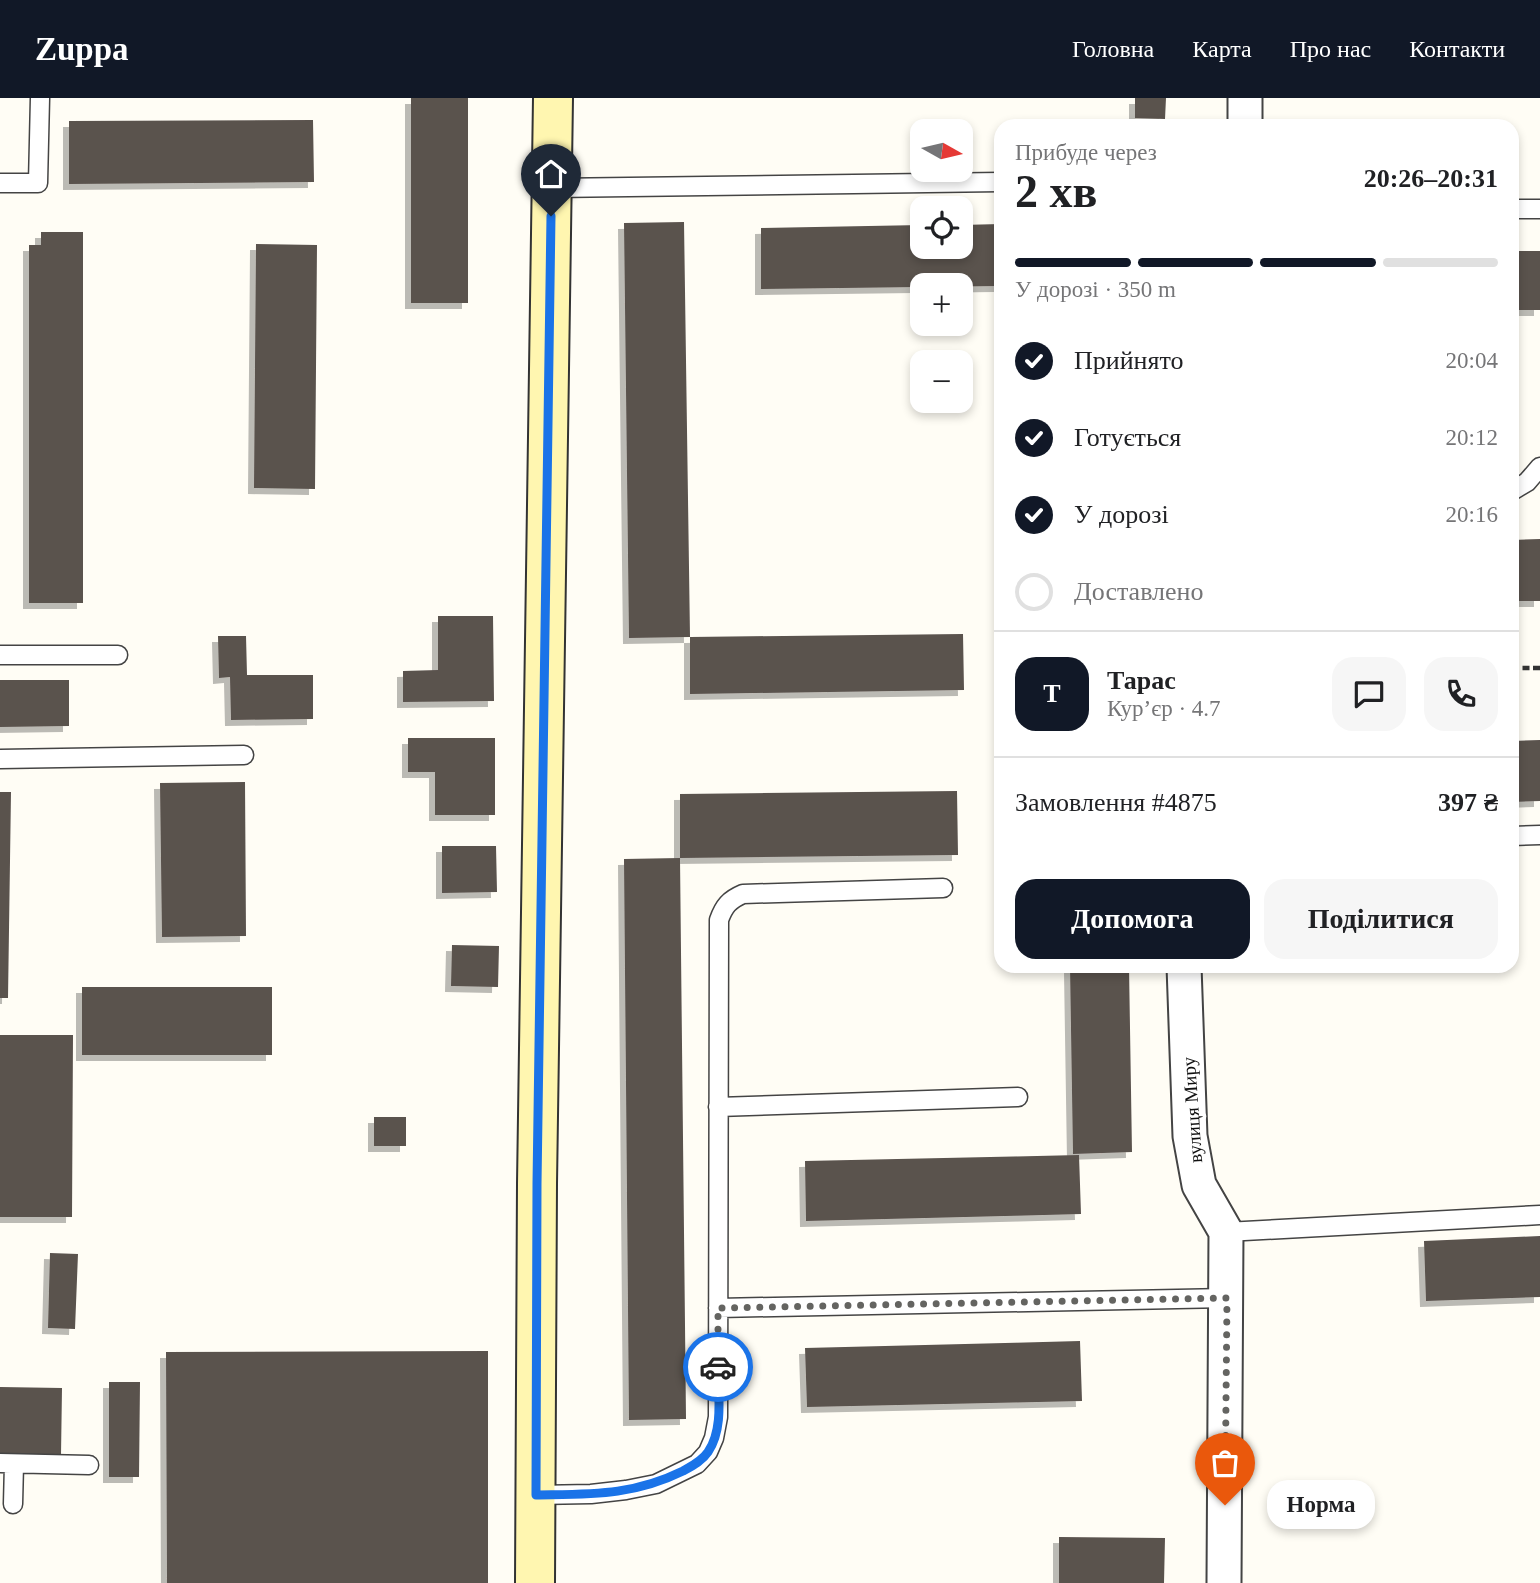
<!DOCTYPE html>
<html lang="uk">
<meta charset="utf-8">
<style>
:root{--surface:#fff;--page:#f6f6f6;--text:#202124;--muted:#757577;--line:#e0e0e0;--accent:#111827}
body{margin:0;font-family:Georgia,serif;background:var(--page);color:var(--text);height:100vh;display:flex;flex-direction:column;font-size:26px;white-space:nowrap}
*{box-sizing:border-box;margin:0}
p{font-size:23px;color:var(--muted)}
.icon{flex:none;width:38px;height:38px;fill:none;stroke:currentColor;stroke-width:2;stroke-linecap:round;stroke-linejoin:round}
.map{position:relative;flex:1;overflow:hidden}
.sheet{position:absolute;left:994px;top:21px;width:525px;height:854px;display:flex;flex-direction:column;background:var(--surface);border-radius:21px;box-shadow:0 4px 10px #0003}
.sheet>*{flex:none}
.needle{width:46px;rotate:98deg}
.controls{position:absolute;left:910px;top:21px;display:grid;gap:14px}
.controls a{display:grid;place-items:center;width:63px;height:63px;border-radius:14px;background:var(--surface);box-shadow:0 4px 10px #0003;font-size:35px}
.pin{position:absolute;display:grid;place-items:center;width:60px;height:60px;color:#fff;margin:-72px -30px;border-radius:50% 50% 50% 0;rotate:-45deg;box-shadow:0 0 7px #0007}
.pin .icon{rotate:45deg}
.courier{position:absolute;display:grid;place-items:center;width:70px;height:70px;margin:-35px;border:5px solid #1a73e8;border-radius:50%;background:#fff;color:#222;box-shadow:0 2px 9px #0007}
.bubble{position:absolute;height:49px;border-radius:21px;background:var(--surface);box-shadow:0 4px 10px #0003;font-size:23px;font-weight:700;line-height:49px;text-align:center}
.headline em{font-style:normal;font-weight:700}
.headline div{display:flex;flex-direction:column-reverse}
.headline{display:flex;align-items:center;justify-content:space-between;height:119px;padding:0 21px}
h1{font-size:46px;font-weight:700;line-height:52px}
.bar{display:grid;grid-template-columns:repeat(4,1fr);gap:10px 7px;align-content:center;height:84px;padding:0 21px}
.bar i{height:9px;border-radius:5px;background:var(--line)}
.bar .selected{background:var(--accent)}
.bar p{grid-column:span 4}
.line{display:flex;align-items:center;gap:18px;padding:0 21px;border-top:2px solid var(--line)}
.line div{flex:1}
.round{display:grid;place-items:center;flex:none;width:74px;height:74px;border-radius:21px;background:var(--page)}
ol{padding:0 21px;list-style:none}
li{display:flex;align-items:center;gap:21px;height:77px}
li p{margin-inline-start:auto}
li .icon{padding:7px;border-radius:50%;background:var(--accent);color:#fff;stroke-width:4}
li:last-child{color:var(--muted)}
li i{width:38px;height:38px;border:4px solid var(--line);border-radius:50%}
.action{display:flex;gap:14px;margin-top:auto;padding:14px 21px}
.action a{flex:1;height:80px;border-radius:21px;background:var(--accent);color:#fff;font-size:28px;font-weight:700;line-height:80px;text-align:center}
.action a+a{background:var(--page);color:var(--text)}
header{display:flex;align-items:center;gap:42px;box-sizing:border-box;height:98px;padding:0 35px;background:var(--accent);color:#fff}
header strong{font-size:33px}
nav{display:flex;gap:38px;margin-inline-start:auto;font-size:24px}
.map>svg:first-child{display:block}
.building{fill:#5a524d;filter:url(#shadow)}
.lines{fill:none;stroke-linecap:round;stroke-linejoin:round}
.lane-casing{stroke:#444;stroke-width:21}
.street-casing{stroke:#444;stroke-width:37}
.secondary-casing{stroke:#333;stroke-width:42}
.path{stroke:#333;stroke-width:4.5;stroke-dasharray:7 3.5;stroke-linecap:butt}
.lane{stroke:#fff;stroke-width:18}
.street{stroke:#fff;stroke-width:33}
.secondary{stroke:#fff6b0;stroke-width:38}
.done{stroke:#646461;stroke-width:7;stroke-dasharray:0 12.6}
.route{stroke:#1a73e8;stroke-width:9}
.labels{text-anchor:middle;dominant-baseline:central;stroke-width:7;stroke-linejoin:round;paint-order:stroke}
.street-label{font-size:19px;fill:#111;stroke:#fff}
</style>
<header>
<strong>Zuppa</strong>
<nav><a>Головна</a><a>Карта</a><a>Про нас</a><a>Контакти</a></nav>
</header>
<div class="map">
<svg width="1540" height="1485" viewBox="0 0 1540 1485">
<defs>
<filter id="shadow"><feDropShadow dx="-6" dy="6" stdDeviation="0" flood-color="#0004"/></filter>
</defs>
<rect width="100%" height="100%" fill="#fffdf5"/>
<!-- building -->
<path class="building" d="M411,0H468V205H411Z
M1135,0H1166L1165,21L1135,20Z
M313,22L314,84L69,86V23Z
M684,124L690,539L629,540L624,125Z
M1001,126V188L761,191V130L922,127V149H961V127Z
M41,134H83V505H29V147H41Z
M256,146L317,147L315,391L254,390Z
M1512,153H1540V212H1512Z
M1540,441V503H1512V442Z
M438,518H493L494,603L403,604V573L438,572Z
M963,536L964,592L690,596V539Z
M218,538H246L247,577H313V621L231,622L230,579L219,580Z
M0,582H69V628L0,629Z
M408,640H495V717H435V674H408Z
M1540,642V703L1512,704V643Z
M245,684L246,838L162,839L160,685Z
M957,693L958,757L680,760L686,1321L629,1322L624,761L680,760V696Z
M0,694H11L8,900H0Z
M442,748H496L497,794L442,795Z
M452,847L499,848L498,889L451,888Z
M1070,868H1129L1132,1054L1073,1056Z
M82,889H272V957H82Z
M0,937H73L72,1119H0Z
M374,1019H406V1048H374Z
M1079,1057L1081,1116L806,1123L805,1063Z
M1540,1138V1199L1426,1203L1424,1143Z
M50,1155L78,1156L75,1231L48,1230Z
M1080,1243L1082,1303L807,1309L805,1250Z
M488,1253V1485H167L166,1254Z
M109,1284H140L139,1379H109Z
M0,1289L62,1290L61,1357L0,1356Z
M1059,1439L1165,1440L1164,1485H1059Z"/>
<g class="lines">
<!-- lane casing -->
<g class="lane-casing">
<path id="lane" d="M0,85H38L40,0
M552,90L1001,84
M1512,111H1540
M1512,393L1527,384L1540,369
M0,557H118
M0,661L244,657
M1512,738L1540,737
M718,1009L1018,999
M1226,1134L1540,1117
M718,1210L1227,1200
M0,1365L89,1367
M536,1397L591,1396L626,1392L656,1386L697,1366L708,1354L714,1340L718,1319L719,822C724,808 729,802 743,796L943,790
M13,1406L14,1366"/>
</g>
<!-- street casing -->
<g class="street-casing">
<path id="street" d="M1245,28V0
M1184,868L1190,1038L1199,1087L1226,1134L1224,1485"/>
</g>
<!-- secondary casing -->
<g class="secondary-casing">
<path id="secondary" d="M535,1485L537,1086L553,0"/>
</g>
<!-- path -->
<path class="path" d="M1512,570H1540"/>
<!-- lane -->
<use href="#lane" class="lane"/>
<!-- street -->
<use href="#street" class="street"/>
<!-- secondary -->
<use href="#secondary" class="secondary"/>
</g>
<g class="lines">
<!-- done -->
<path class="done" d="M718,1269V1210L1227,1200L1225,1407"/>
<!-- route -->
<path class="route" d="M551,118L537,1086L536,1397C591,1396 632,1398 683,1373C692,1368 702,1363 708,1354C724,1331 718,1295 718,1269"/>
</g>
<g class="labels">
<!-- street labels -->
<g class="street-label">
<text transform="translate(1192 1012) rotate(-94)">вулиця Миру</text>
</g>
</g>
</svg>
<div class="controls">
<a><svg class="needle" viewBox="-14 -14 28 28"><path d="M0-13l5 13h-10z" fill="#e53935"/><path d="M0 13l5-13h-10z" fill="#757577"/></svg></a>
<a><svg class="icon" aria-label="locate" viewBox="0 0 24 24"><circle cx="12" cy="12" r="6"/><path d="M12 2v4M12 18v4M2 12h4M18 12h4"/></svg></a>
<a>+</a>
<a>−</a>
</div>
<div class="pin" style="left:1225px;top:1407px;background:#ea580c"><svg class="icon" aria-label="bag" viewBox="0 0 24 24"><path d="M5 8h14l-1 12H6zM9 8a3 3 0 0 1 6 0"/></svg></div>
<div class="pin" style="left:551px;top:118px;background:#1f2937"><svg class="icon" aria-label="home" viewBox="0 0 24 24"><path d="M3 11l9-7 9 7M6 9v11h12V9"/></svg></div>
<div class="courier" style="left:718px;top:1269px"><svg class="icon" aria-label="car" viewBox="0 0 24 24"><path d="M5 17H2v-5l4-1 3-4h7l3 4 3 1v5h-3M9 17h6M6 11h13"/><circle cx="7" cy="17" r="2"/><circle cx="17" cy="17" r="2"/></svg></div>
<div class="bubble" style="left:1267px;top:1382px;width:108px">Норма</div>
<section class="sheet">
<div class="headline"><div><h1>2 хв</h1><p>Прибуде через</p></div><em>20:26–20:31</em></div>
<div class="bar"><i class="selected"></i><i class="selected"></i><i class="selected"></i><i></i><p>У дорозі · 350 m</p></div>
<ol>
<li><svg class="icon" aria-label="check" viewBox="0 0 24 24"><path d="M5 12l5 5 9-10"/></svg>Прийнято<p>20:04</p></li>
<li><svg class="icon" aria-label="check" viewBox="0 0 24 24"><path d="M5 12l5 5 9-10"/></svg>Готується<p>20:12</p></li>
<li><svg class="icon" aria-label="check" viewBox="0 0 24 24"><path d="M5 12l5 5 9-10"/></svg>У дорозі<p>20:16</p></li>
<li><i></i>Доставлено</li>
</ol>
<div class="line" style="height:126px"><b class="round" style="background:var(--accent);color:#fff">Т</b><div><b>Тарас</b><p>Кур’єр · 4.7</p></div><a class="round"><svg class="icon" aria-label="chat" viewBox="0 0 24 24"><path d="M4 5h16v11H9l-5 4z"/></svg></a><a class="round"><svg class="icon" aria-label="phone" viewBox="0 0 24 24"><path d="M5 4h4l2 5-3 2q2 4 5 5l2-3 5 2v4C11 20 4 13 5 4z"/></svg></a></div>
<div class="line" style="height:91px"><div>Замовлення #4875</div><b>397 ₴</b></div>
<div class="action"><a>Допомога</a><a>Поділитися</a></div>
</section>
</div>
